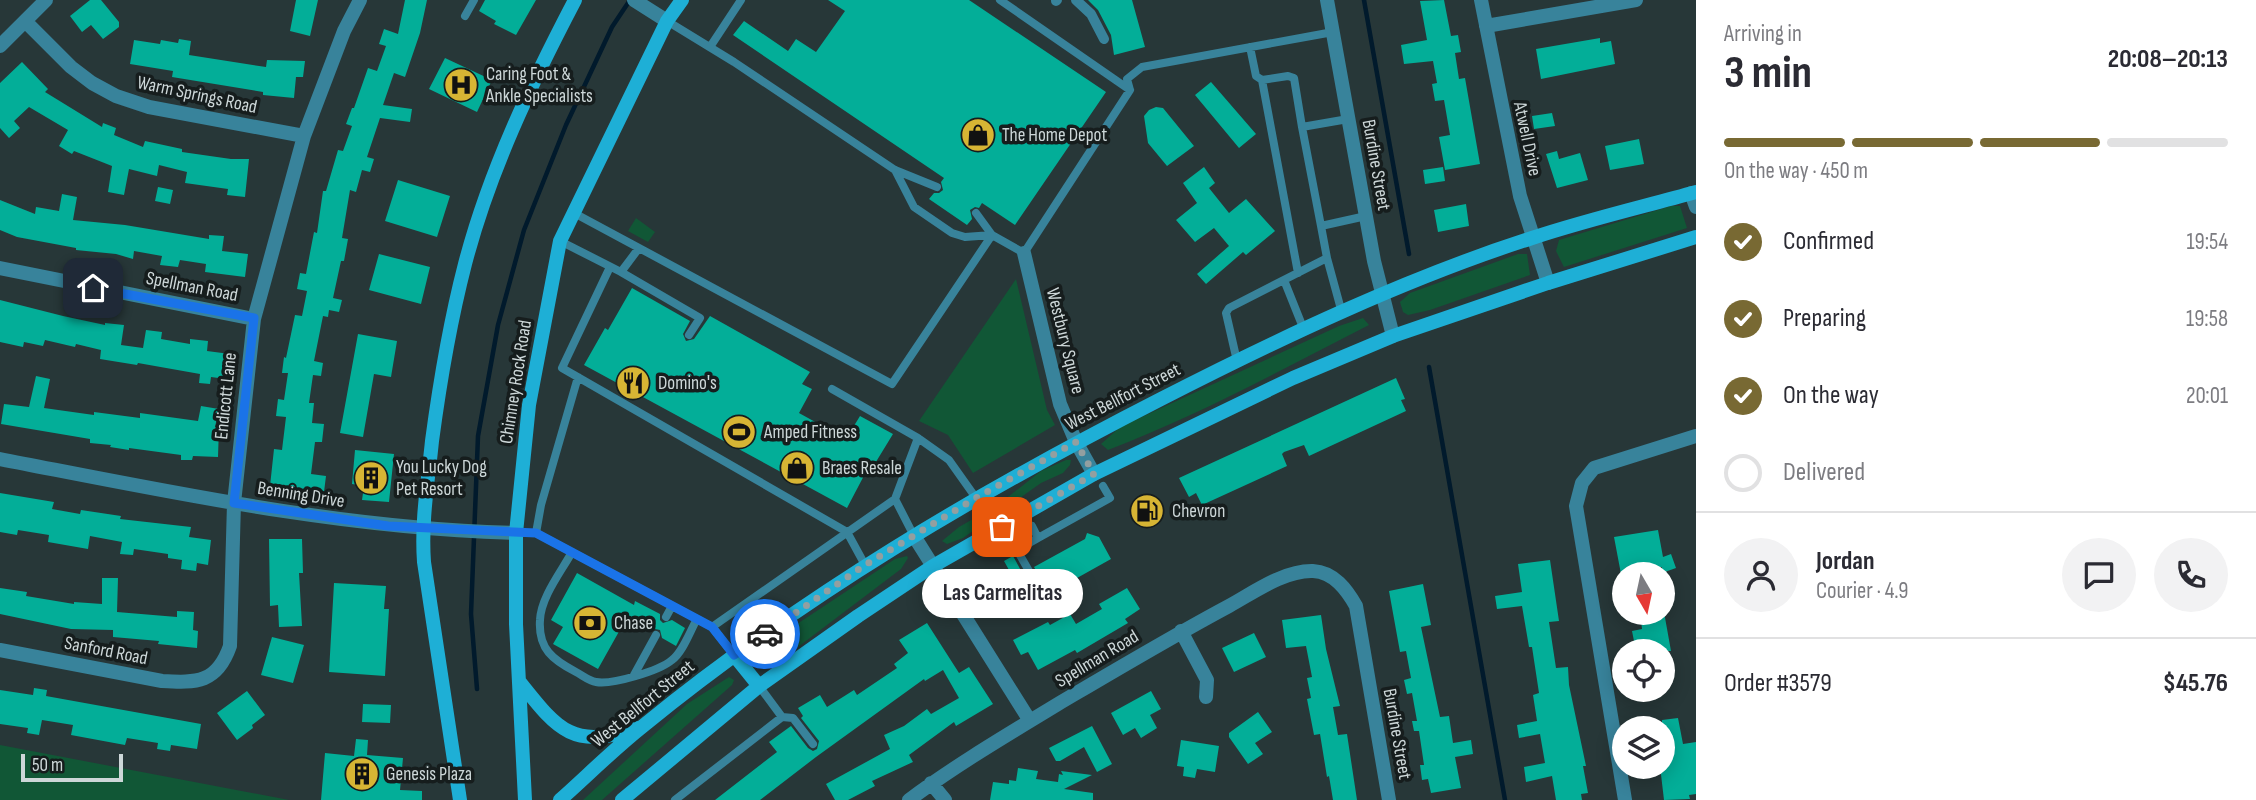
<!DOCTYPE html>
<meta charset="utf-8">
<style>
:root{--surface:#fff;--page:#f2f2f3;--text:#2b2b33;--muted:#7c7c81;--line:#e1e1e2;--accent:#786933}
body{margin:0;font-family:"Sofia Sans Condensed",sans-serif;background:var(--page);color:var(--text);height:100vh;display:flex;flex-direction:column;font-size:26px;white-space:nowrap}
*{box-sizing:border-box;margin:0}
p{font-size:23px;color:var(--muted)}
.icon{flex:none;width:38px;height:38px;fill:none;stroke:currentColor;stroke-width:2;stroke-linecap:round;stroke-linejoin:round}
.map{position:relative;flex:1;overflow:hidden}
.side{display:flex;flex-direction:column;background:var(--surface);width:560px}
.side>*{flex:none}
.needle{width:46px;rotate:171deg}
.tools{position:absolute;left:1612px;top:562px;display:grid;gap:14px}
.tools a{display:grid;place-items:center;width:63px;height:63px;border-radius:50%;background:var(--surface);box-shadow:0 4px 18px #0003;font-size:35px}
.scale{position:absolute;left:21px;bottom:18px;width:102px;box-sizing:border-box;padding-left:7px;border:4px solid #cdd7d8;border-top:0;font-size:19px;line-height:24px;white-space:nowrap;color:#cdd7d8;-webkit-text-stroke:5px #161d1d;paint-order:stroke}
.pin{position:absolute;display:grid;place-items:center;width:60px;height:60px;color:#fff;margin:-30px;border-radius:14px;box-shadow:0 4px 10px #0006}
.courier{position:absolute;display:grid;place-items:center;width:70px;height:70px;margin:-35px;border:5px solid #1a73e8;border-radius:50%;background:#fff;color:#222;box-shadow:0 2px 9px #0007}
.bubble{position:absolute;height:49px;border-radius:24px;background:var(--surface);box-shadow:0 4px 18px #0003;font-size:23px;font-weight:700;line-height:49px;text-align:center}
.headline em{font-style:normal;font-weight:700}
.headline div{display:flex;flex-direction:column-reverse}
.headline{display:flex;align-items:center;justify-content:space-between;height:119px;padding:0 28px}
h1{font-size:46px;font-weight:700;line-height:52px}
.bar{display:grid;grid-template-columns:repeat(4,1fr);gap:10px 7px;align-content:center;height:84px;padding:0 28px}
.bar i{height:9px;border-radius:5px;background:var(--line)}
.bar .active{background:var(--accent)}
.bar p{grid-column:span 4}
.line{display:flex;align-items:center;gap:18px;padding:0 28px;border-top:2px solid var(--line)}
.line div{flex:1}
.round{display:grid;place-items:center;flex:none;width:74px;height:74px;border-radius:37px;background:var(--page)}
ol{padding:0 28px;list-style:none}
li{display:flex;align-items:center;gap:21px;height:77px}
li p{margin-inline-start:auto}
li .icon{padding:7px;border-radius:50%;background:var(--accent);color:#fff;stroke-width:4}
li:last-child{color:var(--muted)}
li i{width:38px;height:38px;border:4px solid var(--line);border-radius:50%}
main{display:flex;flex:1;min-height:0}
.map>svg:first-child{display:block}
.green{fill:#115736}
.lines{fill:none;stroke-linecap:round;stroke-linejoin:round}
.stream{stroke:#011a2c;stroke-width:4.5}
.building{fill:#03ae98}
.service{stroke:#38839b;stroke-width:8}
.pedestrian{stroke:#38839b;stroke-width:10}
.minor{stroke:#38839b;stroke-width:14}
.secondary{stroke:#1eafd6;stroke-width:14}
.done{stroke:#939fa0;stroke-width:7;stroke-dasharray:0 12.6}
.route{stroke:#1a73e8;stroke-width:9}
.labels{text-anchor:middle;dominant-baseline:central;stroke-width:7;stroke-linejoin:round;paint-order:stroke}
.poi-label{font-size:19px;fill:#cdd7d8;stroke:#161d1d;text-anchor:start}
.street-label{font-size:19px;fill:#cdd7d8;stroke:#161d1d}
</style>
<main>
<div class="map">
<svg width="1696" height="800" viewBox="0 0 1696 800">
<rect width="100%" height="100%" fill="#273738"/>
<!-- green -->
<path class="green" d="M1671,206H1680L1687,228L1564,267L1556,251L1559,240Z
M636,218L655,232L648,242L628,231Z
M1518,254H1527L1530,275L1430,310L1408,315L1403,312L1400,302L1410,293Z
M1016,279L1047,410L1055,425L973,473L948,435L919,421Z
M1363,318L1369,325C1283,369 1198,416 1108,450L1101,444L1120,427L1339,326Z
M1066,460H1071L1070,465L1063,473L1041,483L963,538L947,544L942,541L959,527L999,504L1041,471Z
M907,556L908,558L901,569L786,656L767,662L761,659L779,636L895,559Z
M729,677L734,680L732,685L602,800H583L687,704Z
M0,745L289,800H0Z"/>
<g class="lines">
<!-- stream -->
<path class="stream" d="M1364,0L1409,254
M1429,367L1505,800
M477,689L471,614L478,436L498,325L524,230L566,125L612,27L630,0"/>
</g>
<!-- building -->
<path class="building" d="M90,0H101L119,22V27L103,39L91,25L82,32L70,16Z
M296,0H318L310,36L290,31Z
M405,0H427L420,33L405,77L394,73L383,105L412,109L410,122L380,118L367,157L374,159L370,172L362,170L356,192L350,190L342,238L348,239L344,261H341L333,298L342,300L339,312L329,310L328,317L323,316L314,361L323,363L321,376L313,375L309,403H314L312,423L324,424L322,442H315L311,474L326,476L324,492L270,486L274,449L282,450L286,417L276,416L278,399L284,400L288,373H282L284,357L286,358L295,315L302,316L307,291L297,289L300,273L306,274L314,232L317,233L323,191H326L338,150L343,151L352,126L346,124L352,108H354L368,68L377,71L386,46L379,44L384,29L398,34Z
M485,0H536L516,35L494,24L496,21L479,11Z
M828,0H969L1106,92L1015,225L982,203L979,208L975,207L970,210L972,219L967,225L929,199L934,193H939L943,190L941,182L944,178L733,35L744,21L788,51L796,39L816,52L845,11Z
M1088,0H1132L1145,47L1114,55L1111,35L1098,10Z
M1444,0L1451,36L1458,35L1461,52L1455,53L1459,79L1465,78L1480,164L1445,170L1439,137L1450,135L1444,100L1435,101L1432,84L1437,83L1433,61L1404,64L1401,45L1427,40L1420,1Z
M1600,38V43L1611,41L1615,64L1541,79L1536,49Z
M179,39L191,41L189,55L266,67L267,60L305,61L303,77H296L294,98L263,95V92L172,77L173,71L130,64L134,40L160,44L161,40L178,43Z
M445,58L492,80L477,112L429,89Z
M22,62L48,89L45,92L102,127L103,123L116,128L114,135L143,147L145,141L182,149V152L231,159H249L245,197L227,195L228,189L185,183L187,172L159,165L157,176L129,169L124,195L108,192L112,166L74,151L72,154L59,146L68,130L29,107L14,121L20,128L9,138L0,128V83Z
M1211,82L1256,134L1239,148L1195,95Z
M1156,107L1163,108L1194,146L1167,166L1148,143L1144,116L1149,110Z
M1552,113L1555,126L1534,129L1532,116Z
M1639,139L1644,164L1610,170L1605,146Z
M1557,151L1559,159L1580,153L1588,180L1557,188L1546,154Z
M1204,167L1215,183L1209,188L1229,213L1246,199L1275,231L1246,255L1243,252L1206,284L1197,274L1229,246L1214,228L1195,242L1176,220L1197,203L1183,183Z
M1443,167L1445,181L1425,184L1423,170Z
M398,180L450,196L437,237L385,221Z
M158,187L173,190L170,204L155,201Z
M62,194L77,197L73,220L125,225L209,239V235L224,236L222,251L248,254L245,277L205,272L206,264L180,260L178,267L160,265L162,256L134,251L133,259L116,254L76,250V248L17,237L0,230V200L35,214L36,207L59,211Z
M1466,204L1469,226L1438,232L1434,210Z
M379,254L430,267L421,304L369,290Z
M632,288L690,321L683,334L686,341L694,339L710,316L810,372L802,384L812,389L799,413L846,439L860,416L893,434L871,470L868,468L847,508L584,365L605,328L608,330Z
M0,300L63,316L105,325V323L124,325L121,345L143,348L146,330L162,332L161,339L190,344V339L208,341L207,351L230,354L226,379L211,377L210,384L199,383L200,374L138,363L137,365L100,359L101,350L76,344L75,347L45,340L43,346L24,342L23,347L0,342Z
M358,334L397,341L391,377L374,374L363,437L340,433Z
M36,376L50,379L44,408L94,415V412L140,418V413L198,421L201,406L219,409L215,427H219L218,457L193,456L192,460H181V455L129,448V450L110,447L111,445L90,443V439L1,424L4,404L29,407Z
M1396,378L1405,399L1401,400L1406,411L1309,456L1304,445L1284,452L1282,454L1287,466L1202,505L1196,493L1189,497L1179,478Z
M355,450L394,454L389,502L362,500L364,486L352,484Z
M0,493L54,502L52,509L80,514L81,510L121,516L120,519L191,527L189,537L211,540L208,565L197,563L196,571L181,569L182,560L168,558V554L134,549L133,555L120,554L122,542L90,536L88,549L48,542L49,535L18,530L17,535L0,532Z
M1658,530L1663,557L1671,554L1676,568L1662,573V567L1621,574L1614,537Z
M1087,533L1099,537L1111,559L1052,592L1048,591L1034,567L1085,539Z
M269,539H302L303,573H299L302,626L279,627L278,605L270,606Z
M1013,556L1030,587L999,605L987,583L1009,570L1004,561Z
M1550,560L1559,621L1549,622L1556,668L1568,667L1569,685L1586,766H1583L1588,793L1581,794L1582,800H1556L1552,776L1526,782L1524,767L1545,763L1540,734L1519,738L1517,725L1537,721L1533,695L1539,693L1532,647H1529L1522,606L1497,609L1495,596L1522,592L1518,564Z
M577,573L634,605L635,601L660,614V620L663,623L672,620L685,628L676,646L662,638L660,630L655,629L650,632L626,619L598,669L553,644L563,627L551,620Z
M102,578H118L117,612L177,617V611L194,612L193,630L198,631L197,648L158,644L159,641L113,637V630L71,629L0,614V588L27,592L26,596L74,604V602L102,604Z
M334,583L386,586L384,609H389L385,676L329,672Z
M1423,584L1431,625L1421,627L1440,717L1449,716L1453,743L1471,740L1473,754L1455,757L1461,788L1431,793L1428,779L1422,780L1420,765H1424L1419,731H1414L1412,721H1417L1412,693L1407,694L1404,680L1411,678L1406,651L1400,652L1389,591Z
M1127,588L1140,609L1125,619L1128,623L1077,653L1075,650L1038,670L1028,652L1021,655L1013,640L1048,622L1050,625L1070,614L1076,624L1102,609L1099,604Z
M1640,612H1664L1671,651H1636L1632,631L1642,629Z
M1321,615L1326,649L1340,706L1333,707L1338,735L1347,734L1357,800H1333L1329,776L1327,777L1320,734L1314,735L1307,699L1311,698L1307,678L1312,677L1306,646L1286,648L1282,620Z
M927,623L959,673L969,667L993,704L956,726L954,722L909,755L913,762L872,781L875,786L848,800H835L826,784L890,749L884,735L904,726L927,709L931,714L959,698L943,670L925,681L924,679L816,757L760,800H715L777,752L769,742L791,726L808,748L813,751L817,749L819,741L801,718L803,716L798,708L820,695L827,707L854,690L857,695L897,668L894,664L908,653L899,640Z
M1254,633L1266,657L1234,672L1222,648Z
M272,637L304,645L293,683L261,675Z
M34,688L47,690L46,696L201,724L197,749L171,745L170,751L157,749L158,743L127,738L125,745L71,735L73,725L42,720L39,735L27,733L28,728L0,724V690L33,695Z
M247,691L265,715L252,725L253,728L237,740L217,713Z
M1151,691L1161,709L1150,715L1157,728L1141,738L1135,728L1123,735L1111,713Z
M363,704L391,705L390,723L362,722Z
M1258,712L1272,732L1255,743L1263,754L1248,764L1229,737V733Z
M1678,718L1683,744L1696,742V794L1689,795L1690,799L1664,800L1660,766H1662V720Z
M1092,726L1112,764L1097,772L1084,747L1060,761H1056L1049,748Z
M356,739L368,740L367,755L403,758L400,790L422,791V800H321L325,753L354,756Z
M1181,740L1219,746L1215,772L1197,769L1195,778L1183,776L1184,767L1177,766Z
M1018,768L1038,771L1036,779L1058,782L1059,774L1063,775L1061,771L1092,775L1064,789L1093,793V800H990L993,782L1009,784V780L1016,781Z"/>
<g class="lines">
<!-- service -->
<path class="service" d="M1000,0L1130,90
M465,16L474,0
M667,21L734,62L895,170L937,187
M710,47L741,0
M1250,47L1256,76L1262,80L1288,76L1294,78L1302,127
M1262,80L1298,273
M895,170L914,207L952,233L965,237L992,235
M574,213L892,384L992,235
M976,213L992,235L1024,253L1130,90L1127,79L1142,67L1333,32
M1321,226L1302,127L1348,119
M560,241L621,272L700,318L689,335
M1327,258L1342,313
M610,267L562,368L847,532L865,565
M621,272L639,248
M1284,280L1304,330
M1237,361L1226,313L1229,308L1327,258L1321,226L1366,216
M832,389L918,438L949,460L976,498
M895,499L914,536
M1032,526L1038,538L1110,498L1103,486
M516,533H536L712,627L734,655
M536,533L541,505L578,377
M1038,538L1017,550L1045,599
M572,552C561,572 541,597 540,620C538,649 553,660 576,672C582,675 589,681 596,682C612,685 659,671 672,660C683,652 690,631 697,619
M666,617L672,606
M712,627L895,499L918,438
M634,675L656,635
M759,686L782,717L793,718L813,744
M675,800L782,717"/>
<!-- pedestrian -->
<path class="pedestrian" d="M1076,0L1091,14L1104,39
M1056,1L1057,0"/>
<!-- minor -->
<path class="minor" d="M634,0L667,21
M1327,0L1374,261L1393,336
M1481,0L1520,196L1548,283
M25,21L71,67L92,83L116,96L149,107L304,136
M1486,26L1636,0
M0,46L46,0
M1691,193L1696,207
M1024,253L1060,404L1076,442L1094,474
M0,268L254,319
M0,459C171,492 342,529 516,533
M914,536L1030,721
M1181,631L1207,680L1206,697
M0,650L162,681C197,683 217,683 230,646L234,503L254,319L304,136L344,31L360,0
M931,783L945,800
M909,800C956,765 1007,735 1058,704C1114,671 1171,637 1229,606C1253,593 1284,570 1313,571C1334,572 1347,590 1356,606L1389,800
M1625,800L1576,506L1582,483L1594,468L1696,436"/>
<!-- secondary -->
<path class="secondary" d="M734,655L759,686
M519,681C558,730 572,750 637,728
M460,800L424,562C421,521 428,482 432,441C440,381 450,322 465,264C489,172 531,84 575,0
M525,800L516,624V533L529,405L560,241L667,21L682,0
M560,800C588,775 614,749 643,726C802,596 979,492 1161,399C1278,339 1407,278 1532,238C1586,220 1642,207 1696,192
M622,800L759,686L858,616L933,566L1094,474L1293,378L1393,336L1548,283L1696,237"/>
</g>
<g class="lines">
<!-- done -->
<path class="done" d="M765,634L865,565L976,498L1076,442L1094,474L1002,527"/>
<!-- route -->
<path class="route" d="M93,288L254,318L234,503L388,526L536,533L712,627L734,655L765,634"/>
</g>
<!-- icons -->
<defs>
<g id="hospital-disc" transform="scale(1.75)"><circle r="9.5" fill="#d7b534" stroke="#161d1d"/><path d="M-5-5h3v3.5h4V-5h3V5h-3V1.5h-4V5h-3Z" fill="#111"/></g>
<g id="shop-disc" transform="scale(1.75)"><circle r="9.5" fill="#d7b534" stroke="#161d1d"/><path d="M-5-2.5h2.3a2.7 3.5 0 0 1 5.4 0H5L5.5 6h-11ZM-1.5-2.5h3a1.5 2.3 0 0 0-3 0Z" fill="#111"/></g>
<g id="restaurant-disc" transform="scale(1.75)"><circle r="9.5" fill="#d7b534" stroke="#161d1d"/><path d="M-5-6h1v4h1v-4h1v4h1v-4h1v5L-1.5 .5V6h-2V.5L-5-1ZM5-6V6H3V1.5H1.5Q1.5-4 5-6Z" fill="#111"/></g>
<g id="stadium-disc" transform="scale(1.75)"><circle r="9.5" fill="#d7b534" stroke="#161d1d"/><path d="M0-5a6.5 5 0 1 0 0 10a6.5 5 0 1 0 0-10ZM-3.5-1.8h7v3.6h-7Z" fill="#111"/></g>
<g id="building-disc" transform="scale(1.75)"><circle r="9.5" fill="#d7b534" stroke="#161d1d"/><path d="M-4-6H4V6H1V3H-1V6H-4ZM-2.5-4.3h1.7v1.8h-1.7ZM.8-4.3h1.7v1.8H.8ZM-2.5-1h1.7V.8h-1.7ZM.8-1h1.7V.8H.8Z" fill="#111"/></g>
<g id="fuel-disc" transform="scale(1.75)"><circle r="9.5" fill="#d7b534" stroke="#161d1d"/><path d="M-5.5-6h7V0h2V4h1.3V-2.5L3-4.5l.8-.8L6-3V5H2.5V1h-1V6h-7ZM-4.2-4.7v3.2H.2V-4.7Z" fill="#111"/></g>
<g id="bank-disc" transform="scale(1.75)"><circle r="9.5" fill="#d7b534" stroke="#161d1d"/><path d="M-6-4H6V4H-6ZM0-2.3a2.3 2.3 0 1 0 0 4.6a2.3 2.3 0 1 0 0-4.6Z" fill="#111"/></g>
</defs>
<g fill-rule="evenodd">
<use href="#hospital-disc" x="461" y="85"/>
<use href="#shop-disc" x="978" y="135"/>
<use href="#restaurant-disc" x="633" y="383"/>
<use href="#stadium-disc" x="739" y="432"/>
<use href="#shop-disc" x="797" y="468"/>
<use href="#building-disc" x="371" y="478"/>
<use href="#fuel-disc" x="1147" y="511"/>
<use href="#bank-disc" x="590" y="623"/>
<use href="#building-disc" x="362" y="774"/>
</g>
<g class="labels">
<!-- poi labels -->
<g class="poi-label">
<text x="486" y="74">Caring Foot &amp;<tspan x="486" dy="22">Ankle Specialists</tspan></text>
<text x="1002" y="135">The Home Depot</text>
<text x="658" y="383">Domino's</text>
<text x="764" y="432">Amped Fitness</text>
<text x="396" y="467">You Lucky Dog<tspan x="396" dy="22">Pet Resort</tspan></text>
<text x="822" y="468">Braes Resale</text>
<text x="1172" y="511">Chevron</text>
<text x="614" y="623">Chase</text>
<text x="386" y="774">Genesis Plaza</text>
</g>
<!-- street labels -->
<g class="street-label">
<text transform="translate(197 95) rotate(12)">Warm Springs Road</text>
<text transform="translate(1527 139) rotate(78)">Atwell Drive</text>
<text transform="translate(1376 165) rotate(80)">Burdine Street</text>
<text transform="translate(192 287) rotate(11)">Spellman Road</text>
<text transform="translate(1065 341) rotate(76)">Westbury Square</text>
<text transform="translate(516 382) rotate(-81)">Chimney Rock Road</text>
<text transform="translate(226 396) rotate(-84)">Endicott Lane</text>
<text transform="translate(1123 397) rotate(-27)">West Bellfort Street</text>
<text transform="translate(301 495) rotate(9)">Benning Drive</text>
<text transform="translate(106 651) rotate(11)">Sanford Road</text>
<text transform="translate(1097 659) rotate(-31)">Spellman Road</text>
<text transform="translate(643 704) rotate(-39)">West Bellfort Street</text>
<text transform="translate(1397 734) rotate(80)">Burdine Street</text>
</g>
</g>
</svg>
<div class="tools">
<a><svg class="needle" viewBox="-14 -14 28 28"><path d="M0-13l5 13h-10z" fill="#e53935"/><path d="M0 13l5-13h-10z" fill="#7c7c81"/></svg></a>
<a><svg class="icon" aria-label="locate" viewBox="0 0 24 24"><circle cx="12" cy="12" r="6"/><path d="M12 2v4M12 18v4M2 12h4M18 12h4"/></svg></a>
<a><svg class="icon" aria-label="layers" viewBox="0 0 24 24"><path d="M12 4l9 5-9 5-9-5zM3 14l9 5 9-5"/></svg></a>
</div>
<div class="scale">50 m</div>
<div class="pin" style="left:1002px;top:527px;background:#ea580c"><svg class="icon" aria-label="bag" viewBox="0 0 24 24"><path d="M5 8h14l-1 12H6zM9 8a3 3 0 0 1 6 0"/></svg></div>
<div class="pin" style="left:93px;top:288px;background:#1f2937"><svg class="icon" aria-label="home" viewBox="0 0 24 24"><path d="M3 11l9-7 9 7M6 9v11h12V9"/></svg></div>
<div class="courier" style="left:765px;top:634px"><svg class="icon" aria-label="car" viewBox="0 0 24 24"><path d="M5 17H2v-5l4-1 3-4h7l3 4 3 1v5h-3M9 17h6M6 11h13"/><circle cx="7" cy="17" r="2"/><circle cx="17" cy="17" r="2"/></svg></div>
<div class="bubble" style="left:922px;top:569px;width:161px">Las Carmelitas</div>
</div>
<section class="side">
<div class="headline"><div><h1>3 min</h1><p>Arriving in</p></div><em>20:08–20:13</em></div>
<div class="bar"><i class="active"></i><i class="active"></i><i class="active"></i><i></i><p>On the way · 450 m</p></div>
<ol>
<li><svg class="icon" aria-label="check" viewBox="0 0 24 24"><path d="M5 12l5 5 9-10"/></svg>Confirmed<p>19:54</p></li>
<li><svg class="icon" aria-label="check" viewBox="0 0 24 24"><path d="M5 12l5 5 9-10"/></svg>Preparing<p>19:58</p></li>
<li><svg class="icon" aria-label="check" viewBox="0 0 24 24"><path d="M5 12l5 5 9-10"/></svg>On the way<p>20:01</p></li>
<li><i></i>Delivered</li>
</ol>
<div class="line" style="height:126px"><a class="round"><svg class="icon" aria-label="person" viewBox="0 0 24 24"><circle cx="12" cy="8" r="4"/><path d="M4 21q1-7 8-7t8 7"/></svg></a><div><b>Jordan</b><p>Courier · 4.9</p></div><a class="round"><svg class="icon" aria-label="chat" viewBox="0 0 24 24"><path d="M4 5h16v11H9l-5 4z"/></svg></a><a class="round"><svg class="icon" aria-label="phone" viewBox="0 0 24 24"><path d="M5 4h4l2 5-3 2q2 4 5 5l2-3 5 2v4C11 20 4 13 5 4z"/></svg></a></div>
<div class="line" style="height:91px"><div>Order #3579</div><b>$45.76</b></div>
</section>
</main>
